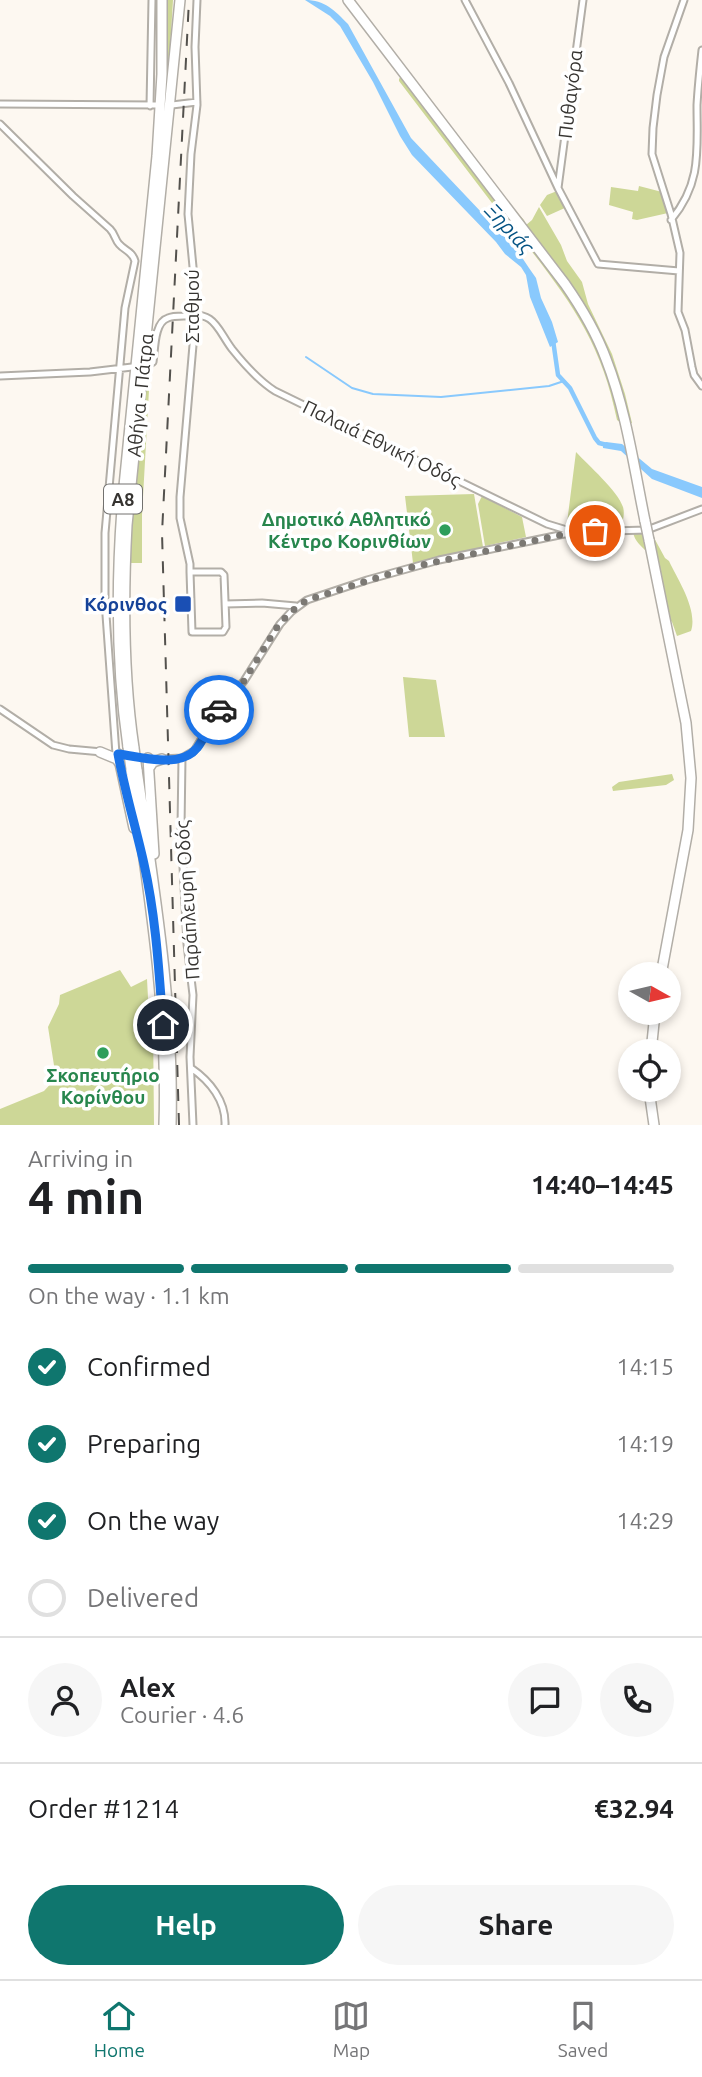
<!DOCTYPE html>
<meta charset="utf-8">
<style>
:root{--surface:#fff;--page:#f6f6f6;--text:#202124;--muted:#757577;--line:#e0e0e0;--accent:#0f766e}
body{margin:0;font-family:Ubuntu,sans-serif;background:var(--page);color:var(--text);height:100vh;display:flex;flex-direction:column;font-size:26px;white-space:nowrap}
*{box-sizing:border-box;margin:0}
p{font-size:23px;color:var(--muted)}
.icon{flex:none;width:38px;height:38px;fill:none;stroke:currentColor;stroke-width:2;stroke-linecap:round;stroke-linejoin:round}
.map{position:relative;height:1125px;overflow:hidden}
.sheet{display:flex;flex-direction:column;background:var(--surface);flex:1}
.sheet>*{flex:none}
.needle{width:46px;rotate:98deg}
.fabs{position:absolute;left:618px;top:962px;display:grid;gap:14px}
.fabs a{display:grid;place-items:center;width:63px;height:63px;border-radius:50%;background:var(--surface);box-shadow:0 4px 10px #0003;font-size:35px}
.pin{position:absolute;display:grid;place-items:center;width:60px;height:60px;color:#fff;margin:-30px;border:4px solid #fff;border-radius:50%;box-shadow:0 2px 7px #0007}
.courier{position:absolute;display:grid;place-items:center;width:70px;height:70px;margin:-35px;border:5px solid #1a73e8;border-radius:50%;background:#fff;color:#222;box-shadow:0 2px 9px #0007}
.overview em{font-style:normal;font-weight:600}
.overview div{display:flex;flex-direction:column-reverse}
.overview{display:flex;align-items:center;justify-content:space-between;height:119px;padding:0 28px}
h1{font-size:46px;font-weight:600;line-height:52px}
.bar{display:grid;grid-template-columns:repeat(4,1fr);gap:10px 7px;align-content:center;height:84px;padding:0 28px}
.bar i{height:9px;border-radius:5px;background:var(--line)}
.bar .current{background:var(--accent)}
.bar p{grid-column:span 4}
.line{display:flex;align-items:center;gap:18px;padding:0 28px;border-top:2px solid var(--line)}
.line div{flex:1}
.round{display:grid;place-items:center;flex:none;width:74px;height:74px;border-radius:37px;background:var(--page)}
ol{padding:0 28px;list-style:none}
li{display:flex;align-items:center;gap:21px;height:77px}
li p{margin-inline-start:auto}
li .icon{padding:7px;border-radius:50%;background:var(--accent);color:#fff;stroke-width:4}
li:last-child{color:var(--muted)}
li i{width:38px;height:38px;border:4px solid var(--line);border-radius:50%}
.action{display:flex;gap:14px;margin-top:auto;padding:14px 28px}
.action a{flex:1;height:80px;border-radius:42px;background:var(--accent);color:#fff;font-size:28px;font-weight:600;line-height:80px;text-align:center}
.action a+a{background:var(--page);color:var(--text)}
.tabs{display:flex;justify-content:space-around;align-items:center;height:98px;border-top:2px solid var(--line);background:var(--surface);font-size:19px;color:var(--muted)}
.tabs a{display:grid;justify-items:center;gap:4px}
.tabs .current{color:var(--accent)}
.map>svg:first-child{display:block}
.green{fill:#cdd797}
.water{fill:#89c9fd}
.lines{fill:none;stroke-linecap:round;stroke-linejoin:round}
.stream{stroke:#89c9fd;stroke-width:2}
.river{stroke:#89c9fd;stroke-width:4.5}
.secondary-casing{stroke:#b2aea7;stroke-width:9}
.highway-casing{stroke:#b2aea7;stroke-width:12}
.secondary{stroke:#fff;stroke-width:5}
.highway{stroke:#fff;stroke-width:9}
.rail{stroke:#53514d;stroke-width:2;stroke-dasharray:12 12;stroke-linecap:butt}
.highway-bridge-casing{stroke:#b2aea7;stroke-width:12;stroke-linecap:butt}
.highway-bridge{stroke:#fff;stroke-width:9}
.done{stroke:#7c7974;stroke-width:7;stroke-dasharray:0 12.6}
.route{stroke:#1a73e8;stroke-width:9}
.leisure-dot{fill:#2e9e5b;stroke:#fff;stroke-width:2.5}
.transit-dot{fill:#1a4fb4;stroke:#fff;stroke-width:2.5}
.labels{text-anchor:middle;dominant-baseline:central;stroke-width:7;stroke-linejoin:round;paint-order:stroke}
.shield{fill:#fff;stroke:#72716f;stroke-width:2}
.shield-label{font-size:18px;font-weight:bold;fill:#363431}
.street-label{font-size:19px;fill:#363431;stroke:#fff}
.leisure-label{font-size:19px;font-weight:bold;fill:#27864d;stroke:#fff;text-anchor:end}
.transit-label{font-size:19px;font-weight:bold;fill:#164399;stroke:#fff;text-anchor:end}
.water-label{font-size:21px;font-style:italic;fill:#055383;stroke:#fff}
</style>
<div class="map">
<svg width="702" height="1125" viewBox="0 0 702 1125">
<rect width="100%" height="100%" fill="#fdf8f1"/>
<!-- green -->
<path class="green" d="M165,0H173C166,127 152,253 139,379C131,456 121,533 122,611C124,734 151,850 163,972C168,1023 169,1074 168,1125L167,1050L162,975L126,715L122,659L121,597L125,510L161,144L165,63Z
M408,71L497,190L524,220L526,225L532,220L539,207L561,245L567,261L582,282L588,304L612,354L625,394L632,423H628L582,306L406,72Z
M402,75L519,228L513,229L508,224L399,81V79Z
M639,186L662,192L668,213L637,220L632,219L633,212L609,205L611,187L638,191Z
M557,191L567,207L547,216L540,205L547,195Z
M519,231C536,252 555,273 569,295C595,335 610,379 623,424L617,420C601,340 568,298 519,235Z
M145,368L150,372L142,515V563H128Z
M576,452C588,465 618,491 623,507C625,514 623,522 620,528L610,529L567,523Z
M474,494L483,547L413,563L405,496Z
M482,496L522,517L526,537L485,546L478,504Z
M633,532H645L652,534L665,558L669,561C678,580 698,610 691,631L677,636L672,622L668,618C664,600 661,580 655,563C651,551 635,546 633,532Z
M403,677L436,680L445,737H409Z
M672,774L674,780L666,785L613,791L612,787L619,782Z
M120,970L131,987L147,979L148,998L145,1025L153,1022L154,1125H0V1109L44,1091L56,1078L48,1027L59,1004L60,995Z"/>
<!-- water -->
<path class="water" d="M305,0C325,0 334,10 348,24L411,138L517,250L529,268L536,278L541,298L552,322L558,342L550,347L530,297L526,275L521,267L505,254L496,242L412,155L400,136L373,82L340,26L330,16Z
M606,442L622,444L652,469L702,487V498L652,479L621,451L603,448V444Z"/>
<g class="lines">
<!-- stream -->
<path class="stream" d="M306,357L352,388L373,394L441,397L549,386L564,381"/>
<!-- river -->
<path class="river" d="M553,340L558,375L570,388L595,438L599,443L607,445"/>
<!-- secondary casing -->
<g class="secondary-casing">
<path id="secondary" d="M465,0L509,83L558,188L598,264L679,271
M684,0L664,57L657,95L653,128L652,154L671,214L680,253L678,312L685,330L692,367L694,375L702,386
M0,104L156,105
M172,105L197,102
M150,106L152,0
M0,124L73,196L110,229C115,234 115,240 119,244C125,251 132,251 135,261L125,308L105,533V601L116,754
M558,188L583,0
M671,220C702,183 697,150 697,105C698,87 700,68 702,50
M146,366L153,362C155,350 154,322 168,318C172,316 179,316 184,316C215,310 217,329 232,349C244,364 259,381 275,391L547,524L570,531
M0,376L90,372L132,367
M190,572H221L224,575L226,627L223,632H192L190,572V564L180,518V497L196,310L195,288L188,214L191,154L197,105L195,47L197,0
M225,604L262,603L296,606
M0,709L53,745L69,749L102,752
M182,758L181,828L187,944L193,995L190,1057L193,1125
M160,759L182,758L194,751L217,713L244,681L280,624L292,611L307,600L367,580L439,560L574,532L647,530L702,509
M191,1068C210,1081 226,1101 225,1125"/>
</g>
<!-- highway casing -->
<g class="highway-casing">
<path id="highway" d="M348,0L565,284C581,307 596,332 606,359C626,410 634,467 645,521
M649,540L686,723L691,778L688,830L661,975
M128,747C116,664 116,580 123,496L157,156L162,74V0
M134,748C123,674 123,599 127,525L180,0
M100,752L117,759L120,764
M118,754L134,828
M148,758L154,854
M149,768L153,762L162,759
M131,769C148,887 168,1005 164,1125
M137,770C154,888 174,1005 171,1125
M651,1052L655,1013
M649,1090L654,1125"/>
</g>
<!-- secondary -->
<use href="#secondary" class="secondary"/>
<!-- highway -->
<use href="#highway" class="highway"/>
<!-- rail -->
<path class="rail" d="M179,1125L162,533L189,0"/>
<!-- highway-bridge casing -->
<g class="highway-bridge-casing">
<path id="highway-bridge" d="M645,521L649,540
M128,747L131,769
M134,748L137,770"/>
</g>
<!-- highway-bridge -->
<use href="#highway-bridge" class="highway-bridge"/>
</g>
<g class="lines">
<!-- done -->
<path class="done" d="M219,710L244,681L279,624L292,611L307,600L408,568L574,532L595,531"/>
<!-- route -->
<path class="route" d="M163,1025C159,972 156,917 144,864C136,828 125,792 118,754C142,757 180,769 197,748C206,736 211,722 219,710"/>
</g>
<!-- markers -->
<g class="leisure-dot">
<circle cx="445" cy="530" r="7"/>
<circle cx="103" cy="1053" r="7"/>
</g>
<rect class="transit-dot" x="174" y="595" width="18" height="18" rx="3.5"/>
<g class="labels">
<!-- shield labels -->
<rect class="shield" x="104" y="484.5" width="38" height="29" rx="5"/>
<g class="shield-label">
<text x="123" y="499">Α8</text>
</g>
<!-- street labels -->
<g class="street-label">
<text transform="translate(570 94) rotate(-83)">Πυθαγόρα</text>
<text transform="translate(192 306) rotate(-90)">Σταθμού</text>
<text transform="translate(140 395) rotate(-84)">Αθήνα - Πάτρα</text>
<text transform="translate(382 443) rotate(26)">Παλαιά Εθνική Οδός</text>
<text transform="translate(187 900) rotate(-94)">Παράπλευρη Οδός</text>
</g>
<!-- leisure labels -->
<g class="leisure-label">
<text x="431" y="519">Δημοτικό Αθλητικό<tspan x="431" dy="22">Κέντρο Κορινθίων</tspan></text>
<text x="103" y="1075" text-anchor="middle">Σκοπευτήριο<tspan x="103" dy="22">Κορίνθου</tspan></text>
</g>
<!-- transit labels -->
<g class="transit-label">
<text x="167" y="604">Κόρινθος</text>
</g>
<!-- water labels -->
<g class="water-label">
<text transform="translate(510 228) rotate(47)">Ξηριάς</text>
</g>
</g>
</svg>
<div class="fabs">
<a><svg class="needle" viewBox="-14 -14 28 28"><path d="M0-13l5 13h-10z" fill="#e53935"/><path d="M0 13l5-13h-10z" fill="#757577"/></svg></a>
<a><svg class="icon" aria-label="locate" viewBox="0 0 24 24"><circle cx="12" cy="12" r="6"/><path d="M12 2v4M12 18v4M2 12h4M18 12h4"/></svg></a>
</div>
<div class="pin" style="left:595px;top:531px;background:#ea580c"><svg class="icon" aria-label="bag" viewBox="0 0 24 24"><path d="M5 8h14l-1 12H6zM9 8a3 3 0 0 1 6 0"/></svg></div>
<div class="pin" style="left:163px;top:1025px;background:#1f2937"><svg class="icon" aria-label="home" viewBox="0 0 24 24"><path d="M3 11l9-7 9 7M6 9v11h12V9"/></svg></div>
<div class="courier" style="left:219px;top:710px"><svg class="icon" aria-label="car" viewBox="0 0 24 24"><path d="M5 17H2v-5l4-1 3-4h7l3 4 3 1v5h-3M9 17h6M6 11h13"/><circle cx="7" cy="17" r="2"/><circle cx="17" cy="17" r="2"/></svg></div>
</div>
<section class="sheet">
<div class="overview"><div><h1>4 min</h1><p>Arriving in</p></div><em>14:40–14:45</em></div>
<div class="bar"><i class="current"></i><i class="current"></i><i class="current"></i><i></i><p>On the way · 1.1 km</p></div>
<ol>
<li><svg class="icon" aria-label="check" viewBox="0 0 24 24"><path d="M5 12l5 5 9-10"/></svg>Confirmed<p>14:15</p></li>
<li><svg class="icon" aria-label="check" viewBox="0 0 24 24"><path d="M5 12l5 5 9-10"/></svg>Preparing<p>14:19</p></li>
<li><svg class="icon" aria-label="check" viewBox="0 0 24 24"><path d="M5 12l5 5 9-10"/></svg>On the way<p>14:29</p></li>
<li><i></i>Delivered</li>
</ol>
<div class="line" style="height:126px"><a class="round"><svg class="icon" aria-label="person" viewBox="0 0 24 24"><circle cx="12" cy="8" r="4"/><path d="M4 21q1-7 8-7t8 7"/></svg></a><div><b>Alex</b><p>Courier · 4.6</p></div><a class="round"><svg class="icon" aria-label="chat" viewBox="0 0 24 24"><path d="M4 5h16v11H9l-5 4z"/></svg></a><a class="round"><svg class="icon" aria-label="phone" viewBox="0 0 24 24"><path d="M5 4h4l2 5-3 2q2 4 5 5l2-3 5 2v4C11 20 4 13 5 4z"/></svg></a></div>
<div class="line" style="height:91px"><div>Order #1214</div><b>€32.94</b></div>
<div class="action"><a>Help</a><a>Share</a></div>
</section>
<nav class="tabs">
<a class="current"><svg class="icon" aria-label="home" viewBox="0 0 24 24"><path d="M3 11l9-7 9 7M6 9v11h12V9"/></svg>Home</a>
<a><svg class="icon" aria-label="map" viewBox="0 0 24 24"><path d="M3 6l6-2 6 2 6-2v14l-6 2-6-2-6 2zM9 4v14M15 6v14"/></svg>Map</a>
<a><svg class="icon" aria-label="saved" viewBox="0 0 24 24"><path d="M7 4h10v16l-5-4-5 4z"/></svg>Saved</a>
</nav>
